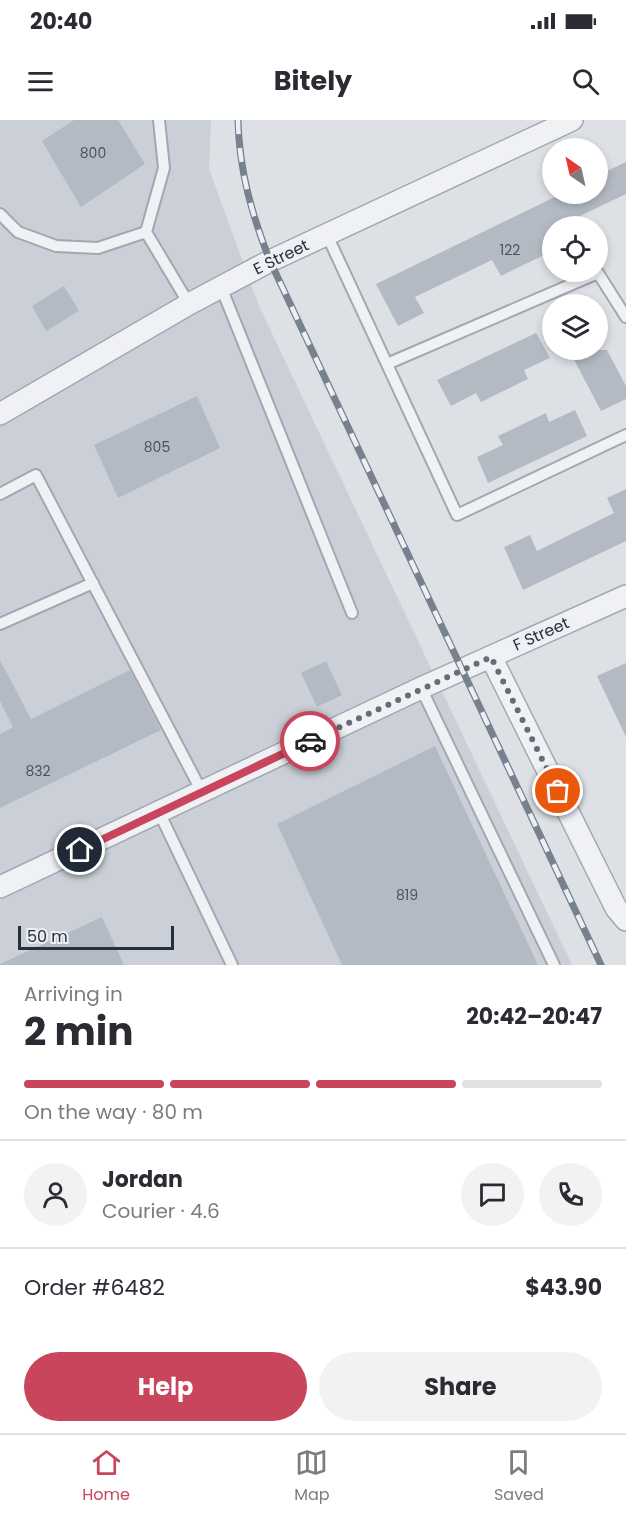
<!DOCTYPE html>
<meta charset="utf-8">
<style>
:root{--surface:#fff;--page:#f2f2f3;--text:#2b2b33;--muted:#7c7c81;--line:#e1e1e2;--accent:#c8455c}
body{margin:0;font-family:Poppins,sans-serif;background:var(--page);color:var(--text);height:100vh;display:flex;flex-direction:column;font-size:22px;white-space:nowrap}
*{box-sizing:border-box;margin:0}
p{font-size:20px;color:var(--muted)}
.icon{flex:none;width:33px;height:33px;fill:none;stroke:currentColor;stroke-width:2;stroke-linecap:round;stroke-linejoin:round}
.map{position:relative;height:845px;overflow:hidden}
.sheet{display:flex;flex-direction:column;background:var(--surface);flex:1}
.sheet>*{flex:none}
.needle{width:39px;rotate:326deg}
.tools{position:absolute;left:542px;top:18px;display:grid;gap:12px}
.tools a{display:grid;place-items:center;width:66px;height:66px;border-radius:50%;background:var(--surface);box-shadow:0 3px 9px #0003;font-size:30px}
.scale{position:absolute;left:18px;bottom:15px;width:156px;box-sizing:border-box;padding-left:6px;border:3px solid #272f3c;border-top:0;font-size:16px;line-height:21px;white-space:nowrap;color:#272f3c;-webkit-text-stroke:4px #ecf0f4;paint-order:stroke}
.pin{position:absolute;display:grid;place-items:center;width:51px;height:51px;color:#fff;margin:-26px;border:3px solid #fff;border-radius:50%;box-shadow:0 2px 6px #0007}
.courier{position:absolute;display:grid;place-items:center;width:60px;height:60px;margin:-30px;border:4px solid #c8455c;border-radius:50%;background:#fff;color:#222;box-shadow:0 2px 8px #0007}
.head em{font-style:normal;font-weight:700}
.head div{display:flex;flex-direction:column-reverse}
.head{display:flex;align-items:center;justify-content:space-between;height:102px;padding:0 24px}
h1{font-size:39px;font-weight:700;line-height:45px}
.bar{display:grid;grid-template-columns:repeat(4,1fr);gap:9px 6px;align-content:center;height:72px;padding:0 24px}
.bar i{height:8px;border-radius:4px;background:var(--line)}
.bar .active{background:var(--accent)}
.bar p{grid-column:span 4}
.line{display:flex;align-items:center;gap:15px;padding:0 24px;border-top:2px solid var(--line)}
.line div{flex:1}
.round{display:grid;place-items:center;flex:none;width:63px;height:63px;border-radius:32px;background:var(--page)}
.button{display:flex;gap:12px;margin-top:auto;padding:12px 24px}
.button a{flex:1;height:69px;border-radius:36px;background:var(--accent);color:#fff;font-size:24px;font-weight:700;line-height:69px;text-align:center}
.button a+a{background:var(--page);color:var(--text)}
.status{display:flex;justify-content:space-between;align-items:center;height:42px;padding:0 30px;background:var(--surface);direction:ltr}
.status svg{height:16px;fill:currentColor}
header{display:flex;justify-content:space-between;align-items:center;height:78px;padding:0 24px;background:var(--surface);font-size:27px;font-weight:700}
.tabs{display:flex;justify-content:space-around;align-items:center;height:84px;border-top:2px solid var(--line);background:var(--surface);font-size:16px;color:var(--muted)}
.tabs a{display:grid;justify-items:center;gap:3px}
.tabs .active{color:var(--accent)}
.map>svg:first-child{display:block}
.built{fill:#cbd0d8}
.building{fill:#b4bac3}
.lines{fill:none;stroke-linecap:round;stroke-linejoin:round}
.service-casing{stroke:#a3a8b0;stroke-width:14}
.minor-casing{stroke:#a3a8b0;stroke-width:24}
.service{stroke:#eff1f5;stroke-width:10}
.minor{stroke:#eff1f5;stroke-width:21}
.rail-casing{stroke:#77818f;stroke-width:7}
.rail{stroke:#ecf0f4;stroke-width:4.5;stroke-dasharray:14;stroke-linecap:butt}
.done{stroke:#676d78;stroke-width:6;stroke-dasharray:0 10.8}
.route{stroke:#c8455c;stroke-width:8}
.labels{text-anchor:middle;dominant-baseline:central;stroke-width:6;stroke-linejoin:round;paint-order:stroke}
.number-label{font-size:14px;fill:#4a525e}
.street-label{font-size:16px;fill:#272f3c;stroke:#ecf0f4}
</style>
<div class="status"><b>20:40</b><svg viewBox="0 0 49 12"><path d="M0 12V9h3v3zM5 12V6h3v6zM10 12V3h3v9zM15 12V0h3v12zM26 1h20v11H26zM47 4h2v5h-2z"/></svg></div>
<header><svg class="icon" aria-label="menu" viewBox="0 0 24 24"><path d="M4 6h16M4 12h16M4 18h16"/></svg>Bitely<svg class="icon" aria-label="search" viewBox="0 0 24 24"><circle cx="10" cy="10" r="6"/><path d="M15 15l6 6"/></svg></header>
<div class="map">
<svg width="626" height="845" viewBox="0 0 626 845">
<rect width="100%" height="100%" fill="#dde1e6"/>
<!-- built -->
<path class="built" d="M0,0H211L209,49L259,186L572,845H0Z"/>
<!-- building -->
<path class="building" d="M74,0H118L145,44L81,87L42,21Z
M626,42V74L559,106H552V131L501,156L492,140L415,177L424,193L398,206L376,164L561,74H597V56Z
M64,166L79,191L46,211L32,186Z
M536,213L550,238L524,250L528,259L481,282L476,273L451,286L437,260Z
M569,230H607L626,266V279L601,291Z
M197,276L220,328L118,378L94,325Z
M575,290L587,316L488,363L477,337L503,325L498,316L546,293L549,302Z
M626,369V421L523,470L504,427L530,415L537,431L614,393L607,378Z
M0,540L31,599L130,550L161,610L0,688V614L13,607L0,581Z
M326,541L342,575L317,587L301,553Z
M626,543V617L597,556Z
M435,626L538,845H342L277,704Z
M102,797L124,845H0V844Z"/>
<g class="lines">
<!-- service casing -->
<g class="service-casing">
<path id="service" d="M159,0L164,48L146,112L189,184
M0,94L18,112L56,126L98,128L146,112
M327,115L457,395L626,315
M221,167L352,493
M387,244L598,153L626,197
M0,374L36,355L202,672
M0,504L93,463
M421,568L554,845
M159,692L232,845"/>
</g>
<!-- minor casing -->
<g class="minor-casing">
<path id="minor" d="M0,294L189,184L270,141L572,0
M491,537L616,788L626,800
M0,767L421,568L626,476"/>
</g>
<!-- service -->
<use href="#service" class="service"/>
<!-- minor -->
<use href="#minor" class="minor"/>
<!-- rail casing -->
<g class="rail-casing">
<path id="rail" d="M238,0C239,50 252,95 270,141L601,845"/>
</g>
<!-- rail -->
<use href="#rail" class="rail"/>
</g>
<g class="lines">
<!-- done -->
<path class="done" d="M310,621L491,537L558,671"/>
<!-- route -->
<path class="route" d="M80,730L310,621"/>
</g>
<g class="labels">
<!-- number labels -->
<g class="number-label">
<text x="93" y="33">800</text>
<text x="510" y="130">122</text>
<text x="157" y="327">805</text>
<text x="38" y="651">832</text>
<text x="407" y="775">819</text>
</g>
<!-- street labels -->
<g class="street-label">
<text transform="translate(281 137) rotate(-26)">E Street</text>
<text transform="translate(541 514) rotate(-24)">F Street</text>
</g>
</g>
</svg>
<div class="tools">
<a><svg class="needle" viewBox="-14 -14 28 28"><path d="M0-13l5 13h-10z" fill="#e53935"/><path d="M0 13l5-13h-10z" fill="#7c7c81"/></svg></a>
<a><svg class="icon" aria-label="locate" viewBox="0 0 24 24"><circle cx="12" cy="12" r="6"/><path d="M12 2v4M12 18v4M2 12h4M18 12h4"/></svg></a>
<a><svg class="icon" aria-label="layers" viewBox="0 0 24 24"><path d="M12 4l9 5-9 5-9-5zM3 14l9 5 9-5"/></svg></a>
</div>
<div class="scale">50 m</div>
<div class="pin" style="left:558px;top:671px;background:#ea580c"><svg class="icon" aria-label="bag" viewBox="0 0 24 24"><path d="M5 8h14l-1 12H6zM9 8a3 3 0 0 1 6 0"/></svg></div>
<div class="pin" style="left:80px;top:730px;background:#1f2937"><svg class="icon" aria-label="home" viewBox="0 0 24 24"><path d="M3 11l9-7 9 7M6 9v11h12V9"/></svg></div>
<div class="courier" style="left:310px;top:621px"><svg class="icon" aria-label="car" viewBox="0 0 24 24"><path d="M5 17H2v-5l4-1 3-4h7l3 4 3 1v5h-3M9 17h6M6 11h13"/><circle cx="7" cy="17" r="2"/><circle cx="17" cy="17" r="2"/></svg></div>
</div>
<section class="sheet">
<div class="head"><div><h1>2 min</h1><p>Arriving in</p></div><em>20:42–20:47</em></div>
<div class="bar"><i class="active"></i><i class="active"></i><i class="active"></i><i></i><p>On the way · 80 m</p></div>
<div class="line" style="height:108px"><a class="round"><svg class="icon" aria-label="person" viewBox="0 0 24 24"><circle cx="12" cy="8" r="4"/><path d="M4 21q1-7 8-7t8 7"/></svg></a><div><b>Jordan</b><p>Courier · 4.6</p></div><a class="round"><svg class="icon" aria-label="chat" viewBox="0 0 24 24"><path d="M4 5h16v11H9l-5 4z"/></svg></a><a class="round"><svg class="icon" aria-label="phone" viewBox="0 0 24 24"><path d="M5 4h4l2 5-3 2q2 4 5 5l2-3 5 2v4C11 20 4 13 5 4z"/></svg></a></div>
<div class="line" style="height:78px"><div>Order #6482</div><b>$43.90</b></div>
<div class="button"><a>Help</a><a>Share</a></div>
</section>
<nav class="tabs">
<a class="active"><svg class="icon" aria-label="home" viewBox="0 0 24 24"><path d="M3 11l9-7 9 7M6 9v11h12V9"/></svg>Home</a>
<a><svg class="icon" aria-label="map" viewBox="0 0 24 24"><path d="M3 6l6-2 6 2 6-2v14l-6 2-6-2-6 2zM9 4v14M15 6v14"/></svg>Map</a>
<a><svg class="icon" aria-label="saved" viewBox="0 0 24 24"><path d="M7 4h10v16l-5-4-5 4z"/></svg>Saved</a>
</nav>
